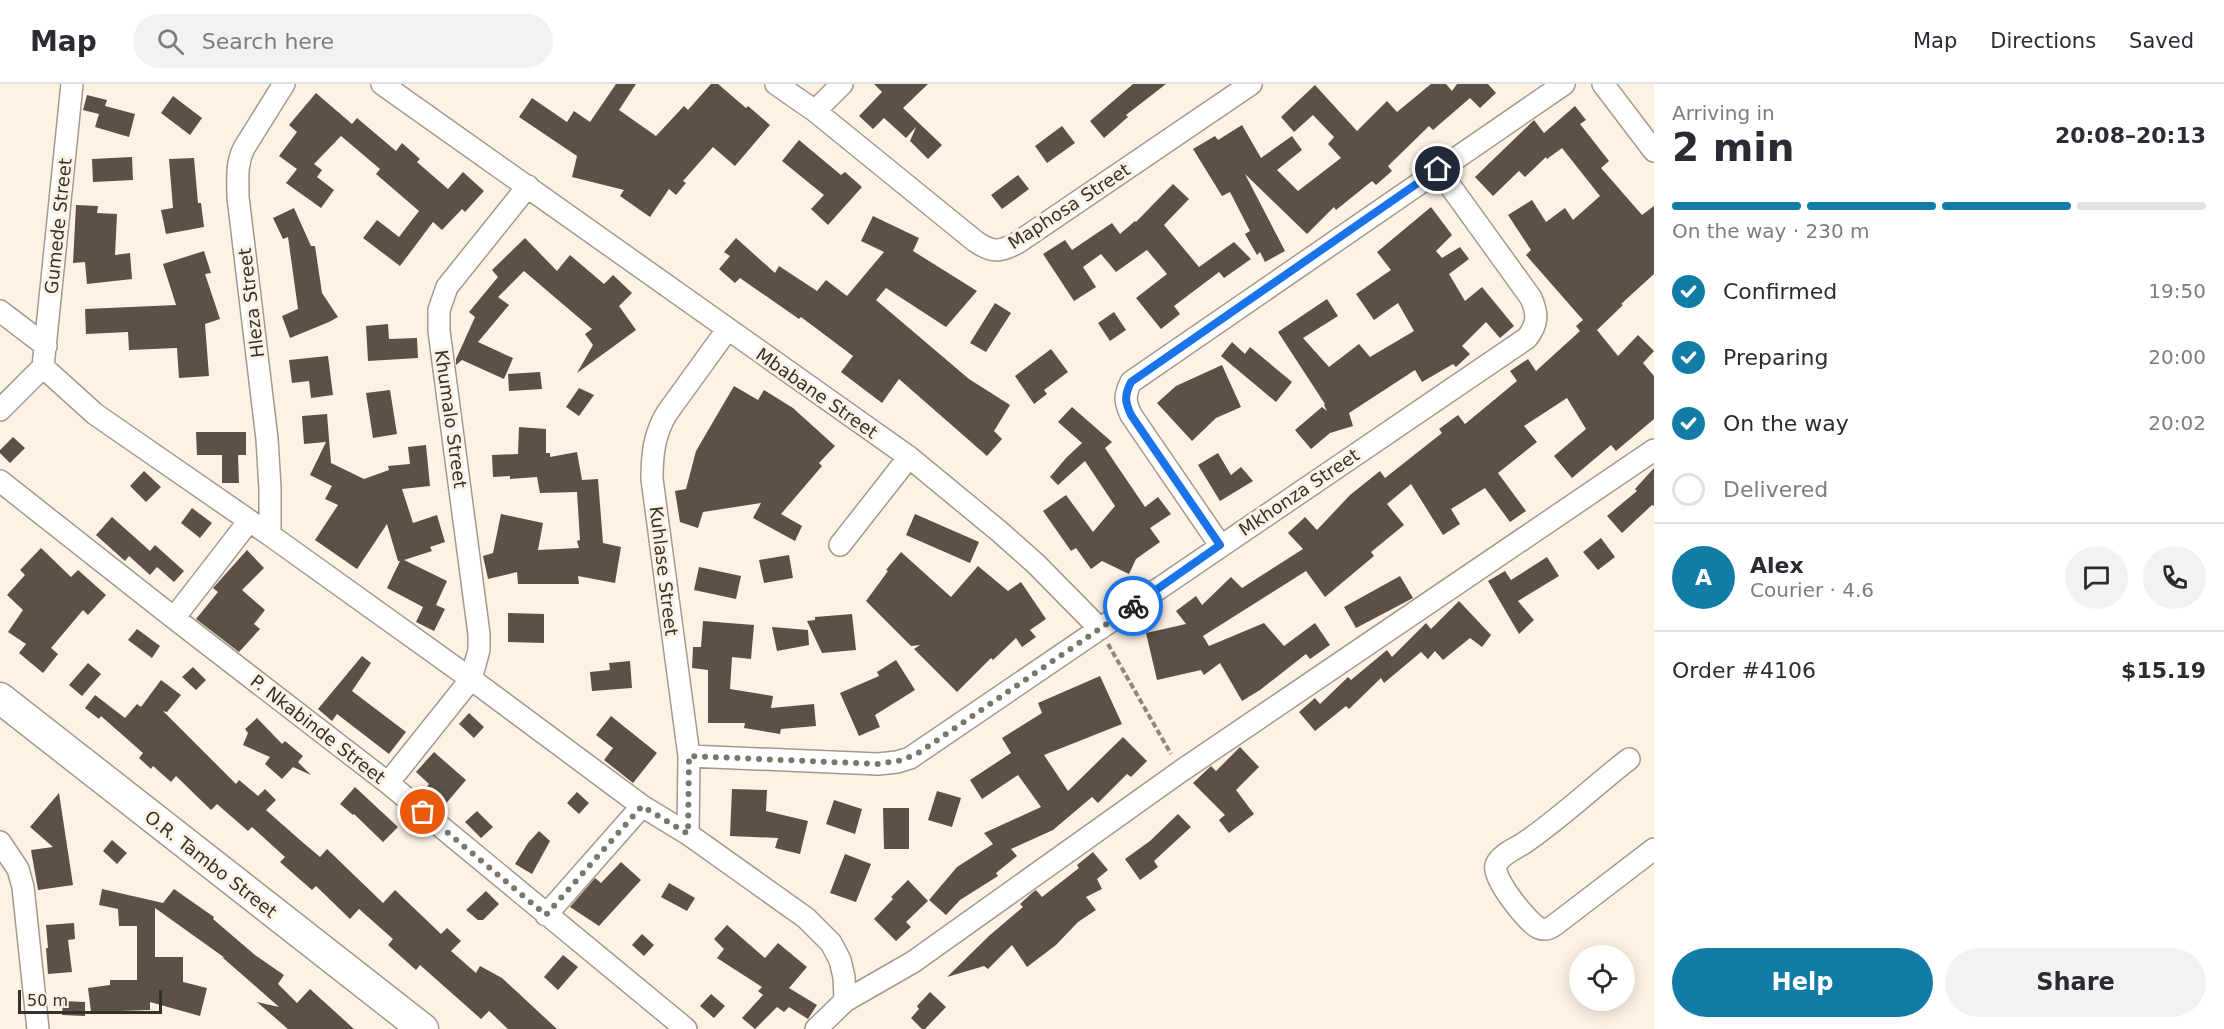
<!DOCTYPE html>
<meta charset="utf-8">
<style>
:root{--surface:#fff;--page:#f2f2f3;--text:#2b2b33;--muted:#7c7c81;--line:#e1e1e2;--accent:#117da7}
body{margin:0;font-family:"DejaVu Sans",sans-serif;background:var(--page);color:var(--text);height:100vh;display:flex;flex-direction:column;font-size:22px;white-space:nowrap}
*{box-sizing:border-box;margin:0}
p{font-size:20px;color:var(--muted)}
.icon{flex:none;width:33px;height:33px;fill:none;stroke:currentColor;stroke-width:2;stroke-linecap:round;stroke-linejoin:round}
.map{position:relative;flex:1;overflow:hidden}
.details{display:flex;flex-direction:column;background:var(--surface);width:570px}
.details>*{flex:none}
.controls{position:absolute;left:1569px;top:861px;display:grid;gap:12px}
.controls a{display:grid;place-items:center;width:66px;height:66px;border-radius:50%;background:var(--surface);box-shadow:0 3px 15px #0003;font-size:30px}
.scale{position:absolute;left:18px;bottom:15px;width:144px;box-sizing:border-box;padding-left:6px;border:3px solid #35312c;border-top:0;font-size:16px;line-height:21px;white-space:nowrap;color:#35312c;-webkit-text-stroke:4px #fef2e4;paint-order:stroke}
.pin{position:absolute;display:grid;place-items:center;width:51px;height:51px;color:#fff;margin:-26px;border:3px solid #fff;border-radius:50%;box-shadow:0 2px 6px #0007}
.courier{position:absolute;display:grid;place-items:center;width:60px;height:60px;margin:-30px;border:4px solid #1a73e8;border-radius:50%;background:#fff;color:#222;box-shadow:0 2px 8px #0007}
.overview em{font-style:normal;font-weight:700}
.overview div{display:flex;flex-direction:column-reverse}
.overview{display:flex;align-items:center;justify-content:space-between;height:102px;padding:0 18px}
h1{font-size:39px;font-weight:700;line-height:45px}
.bar{display:grid;grid-template-columns:repeat(4,1fr);gap:9px 6px;align-content:center;height:72px;padding:0 18px}
.bar i{height:8px;border-radius:4px;background:var(--line)}
.bar .current{background:var(--accent)}
.bar p{grid-column:span 4}
.line{display:flex;align-items:center;gap:15px;padding:0 18px;border-top:2px solid var(--line)}
.line div{flex:1}
.round{display:grid;place-items:center;flex:none;width:63px;height:63px;border-radius:32px;background:var(--page)}
ol{padding:0 18px;list-style:none}
li{display:flex;align-items:center;gap:18px;height:66px}
li p{margin-inline-start:auto}
li .icon{padding:6px;border-radius:50%;background:var(--accent);color:#fff;stroke-width:4}
li:last-child{color:var(--muted)}
li i{width:33px;height:33px;border:3px solid var(--line);border-radius:50%}
.button{display:flex;gap:12px;margin-top:auto;padding:12px 18px}
.button a{flex:1;height:69px;border-radius:36px;background:var(--accent);color:#fff;font-size:24px;font-weight:700;line-height:69px;text-align:center}
.button a+a{background:var(--page);color:var(--text)}
header{display:flex;align-items:center;gap:36px;box-sizing:border-box;height:84px;padding:0 30px;background:var(--surface);border-bottom:2px solid var(--line)}
header strong{font-size:28px}
nav{display:flex;gap:33px;margin-inline-start:auto;font-size:21px}
.search{width:420px;height:54px;background:var(--page);display:flex;align-items:center;gap:15px;box-sizing:border-box;padding:0 21px;border-radius:33px;color:var(--muted);font-size:22px}
main{display:flex;flex:1;min-height:0}
.map>svg:first-child{display:block}
.building{fill:#5b5146}
.lines{fill:none;stroke-linecap:round;stroke-linejoin:round}
.street-casing{stroke:#a4998c;stroke-width:24}
.secondary-casing{stroke:#a4998c;stroke-width:33}
.path{stroke:#90887f;stroke-width:4;stroke-dasharray:6 3;stroke-linecap:butt}
.street{stroke:#fff;stroke-width:21}
.secondary{stroke:#fff;stroke-width:30}
.done{stroke:#7b756c;stroke-width:6;stroke-dasharray:0 10.8}
.route{stroke:#1a73e8;stroke-width:8}
.labels{text-anchor:middle;dominant-baseline:central;stroke-width:6;stroke-linejoin:round;paint-order:stroke}
.street-label{font-size:18px;fill:#35312c;stroke:#fef2e4}
</style>
<header>
<strong>Map</strong>
<div class="search"><svg class="icon" aria-label="search" viewBox="0 0 24 24"><circle cx="10" cy="10" r="6"/><path d="M15 15l6 6"/></svg>Search here</div>
<nav><a>Map</a><a>Directions</a><a>Saved</a></nav>
</header>
<main>
<div class="map">
<svg width="1654" height="945" viewBox="0 0 1654 945">
<rect width="100%" height="100%" fill="#fef2e4"/>
<!-- building -->
<path class="building" d="M616,0H636L619,26L656,52L684,22L688,26L711,0H718L746,24L748,22L770,41L735,82L713,63L683,97L686,99L676,111L669,105L650,133L620,112L624,106L572,93L577,72L519,33L532,14L567,38L574,27L590,38Z
M874,0H928L903,24L942,61L928,75L910,57L916,43L906,54L884,34L873,45L859,32L882,8Z
M1133,0H1166L1126,31L1128,33L1104,54L1090,37Z
M1431,0H1446L1452,7L1457,0H1488L1496,9L1480,24L1470,14L1433,46L1429,42L1388,82L1392,87L1376,101L1372,97L1336,126L1334,123L1307,150L1245,90L1285,167L1265,178L1260,168L1257,171L1245,150L1250,147L1230,108L1222,112L1193,65L1215,52L1218,56L1242,41L1261,74L1292,52L1302,66L1277,86L1298,107L1341,74L1328,60L1334,53L1313,31L1294,48L1281,33L1315,1L1357,47L1387,17L1397,28Z
M316,9L352,40L357,34L396,67L402,59L420,75L417,78L448,105L463,88L484,107L465,128L462,125L442,146L433,138L400,182L363,154L377,136L399,153L419,127L376,90L380,85L341,52L314,80L322,86L317,93L334,106L321,124L286,99L297,85L279,72L297,48L289,41Z
M87,11L107,16L105,22L135,30L129,53L95,43L99,30L83,26Z
M173,12L202,34L190,51L161,29Z
M1575,22L1586,36L1580,40L1609,77L1601,84L1642,131L1654,122V190L1621,220L1623,221L1597,246L1618,272L1638,251L1654,267L1643,279L1654,292V335L1616,367L1611,361L1572,394L1554,372L1586,345L1567,314L1524,342L1537,358L1498,389L1526,427L1510,438L1485,404L1451,425L1460,440L1443,451L1411,400L1387,420L1404,441L1371,468L1374,472L1325,513L1306,487L1203,552L1209,562L1264,539L1284,562L1315,539L1330,561L1310,575L1306,570L1260,606L1242,617L1220,579L1204,591L1201,586L1157,596L1146,549L1186,540L1176,527L1196,512L1202,521L1231,493L1242,504L1303,465L1288,449L1305,433L1317,446L1350,411L1380,387L1385,394L1442,349L1439,345L1458,331L1465,340L1517,297L1510,287L1528,275L1536,287L1580,247L1576,242L1583,236L1526,171L1531,166L1508,131L1532,116L1546,138L1565,124L1573,136L1600,112L1562,64L1547,75L1546,73L1525,93L1519,87L1493,112L1475,93L1534,36L1544,49Z
M1062,42L1075,59L1047,79L1035,62Z
M799,56L841,91L845,88L862,103L828,141L811,125L824,111L782,77Z
M132,73L133,96L93,98L92,75Z
M194,74L198,119H201L204,143L166,150L161,126L173,124L169,75Z
M1018,91L1029,105L1002,125L991,111Z
M1173,100L1189,115L1164,141L1199,183L1234,158L1251,175L1224,194L1219,188L1174,222L1180,230L1161,245L1136,214L1167,190L1147,166L1116,188L1101,170L1083,183L1096,203L1074,217L1043,170L1065,156L1072,166L1112,139L1120,150L1135,137L1136,138Z
M76,121L98,122L97,129L117,130L115,171L130,169L132,195L87,200L85,178L73,179Z
M1431,123L1452,151L1436,167L1442,174L1460,163L1469,175L1449,190L1465,217L1482,203L1514,242L1500,254L1486,238L1462,262L1470,270L1456,283L1453,280L1422,298L1415,286L1349,329L1353,342L1330,349L1311,365L1295,346L1322,323L1327,327L1324,321L1325,320L1278,248L1327,215L1338,232L1303,254L1329,283L1359,260L1370,273L1414,247L1398,219L1374,236L1356,210L1391,186L1377,168Z
M294,124L311,162H315L322,209L338,233L329,238L290,254L282,232L298,225L288,153L283,155L273,134Z
M873,132L919,154L913,167L977,207L946,243L886,204L876,216L969,295L1010,321L994,347L1002,355L987,372L899,295L882,319L841,288L853,272L801,233L799,235L740,194L735,199L719,185L730,172L724,168L736,154L775,189L779,182L817,207L826,196L847,212L884,168L861,157Z
M525,154L557,187L570,171L604,200L613,191L632,209L619,222L636,246L577,289L593,261L585,250L592,245L524,187L498,213L509,221L478,258L513,274L504,295L462,276L456,281V275L475,233L469,228L498,193L492,186Z
M204,167L211,189L205,190L220,235L205,240L209,292L179,294L177,264L129,266L128,248L86,250L85,225L176,221L163,180Z
M995,219L1011,229L986,268L970,259Z
M1114,228L1126,246L1110,257L1098,239Z
M388,240L389,255L417,254L418,274L368,277L366,242Z
M1232,258L1245,270L1250,263L1292,298L1276,318L1221,272Z
M1051,265L1068,288L1044,306L1047,310L1034,320L1015,292Z
M328,272L333,311L311,314L309,297L292,299L289,276Z
M1222,281L1241,323L1216,334L1192,357L1157,319L1176,302Z
M540,288L542,305L509,307L508,290Z
M734,302L758,316L764,306L793,324L835,362L819,379L822,382L781,430L802,442L795,457L753,434L761,419L703,428L698,444L680,438L675,407L686,405L696,367Z
M579,304L594,311L579,332L566,323Z
M390,306L397,350L373,354L366,309Z
M1072,323L1112,358L1105,364L1145,423L1158,413L1171,430L1150,444L1160,458L1136,475L1129,490L1102,477L1091,485L1076,464L1071,467L1043,427L1066,411L1093,448L1115,422L1085,377L1058,401L1050,393L1066,374L1082,359L1058,338Z
M327,330L331,379L364,395L389,386L388,382L410,380L408,363L426,361L430,402L402,405L413,439L437,431L445,458L430,463L432,467L404,476L447,497L436,521L445,525L434,547L416,538L423,523L387,504L400,477H398L387,440L357,485L315,456L338,421L325,415L332,402L310,391L326,358L304,360L302,332Z
M519,343L546,345V369H550V373L577,368L582,396L598,395L603,459L621,463L615,499L578,492L579,500H518L517,488L488,495L483,472L493,469L501,430L543,439L538,466L579,464L577,457L580,456L577,408L540,409L537,393L510,395V392L493,393L492,371L518,370Z
M196,348H246V371H238L239,399H222V371H197Z
M13,353L25,364L10,379L0,369V366Z
M1218,369L1231,391L1241,383L1253,397L1220,417L1198,381Z
M1654,384V422L1652,421L1622,449L1607,432L1637,407L1635,405Z
M144,387L161,403L146,418L130,402Z
M192,424L212,439L200,454L181,439Z
M915,430L979,458L970,479L906,451Z
M112,433L150,467L155,461L184,487L174,498L157,483L150,491L129,472L125,477L96,451Z
M1601,454L1615,473L1598,486L1583,468Z
M41,464L71,493L78,486L106,511L88,531L83,526L51,564L58,570L43,589L19,569L26,560L8,548L23,526L7,511L25,491L20,486Z
M247,466L264,484L242,506L265,526L254,540L260,545L239,568L196,535L218,508L213,504Z
M901,468L951,513L978,482L1008,507L1021,498L1046,535L1030,546L1036,553L1022,563L1016,554L993,576L991,574L957,608L914,565L920,561L911,562L866,517L888,487L886,486Z
M789,471L793,494L764,499L759,476Z
M1547,473L1559,492L1518,517L1534,536L1519,550L1488,497L1505,487L1511,496Z
M699,483L741,492L736,515L694,506Z
M1400,492L1413,514L1356,544L1344,523Z
M1459,517L1491,551L1482,563L1470,554L1443,576L1435,567L1428,575L1421,568L1384,599L1381,594L1349,625L1346,622L1315,647L1299,628L1315,614L1320,620L1348,593L1351,596L1387,566L1392,573L1426,539L1431,545Z
M508,529L544,530V559L508,558Z
M852,530L856,566L822,569L807,537L815,536V533Z
M703,537L754,541L751,575L732,573L730,605L773,612L771,624L814,620L816,642L781,645L780,650L744,644L745,639H708V586L692,584L693,563H701Z
M772,543L808,546L809,561L777,567Z
M137,545L160,562L152,574L128,556Z
M362,572L371,579L352,607L406,648L389,670L337,630L332,637L318,625Z
M896,576L915,606L875,631L880,643L859,652L840,609L879,592L877,588Z
M630,577L632,604L592,607L590,588L610,586L609,579Z
M88,579L101,590L82,612L69,601Z
M193,583L206,596L196,606L182,593Z
M1100,592L1122,640L1044,671L1068,707L1123,653L1147,677L1131,693L1127,690L1098,719L1092,713L1053,746L1011,765L1017,772L996,789L998,792L960,816L946,831L929,816L957,783L993,760L984,749L1041,723L1018,691L982,715L970,696L1011,669L1002,654L1042,629L1038,619Z
M161,596L181,611L167,628L163,627L236,700L239,696L258,712L265,705L276,716L266,726L300,756L320,773L327,765L383,819L395,806L441,850L447,844L461,857L451,867L476,889L480,882L502,894L557,945H508L489,927L481,935L420,881L416,886L388,861L393,855L359,825L350,835L316,802L312,806L280,778L285,773L252,743L248,747L217,720L211,726L176,692L171,698L153,682L151,685L139,674L143,669L101,632L99,635L85,624L95,611L125,634L137,620L141,623Z
M469,629L484,643L474,654L459,640Z
M611,632L657,669L633,699L604,676L613,664L596,651Z
M257,634L282,660L285,657L303,672L298,678L311,691L293,683L282,695L265,680L270,673L243,661L248,649L245,645Z
M1240,663L1259,683L1236,706L1254,730L1229,749L1219,736L1225,731L1193,699L1211,682L1216,687Z
M434,668L466,696L443,723L424,706L429,700L416,688Z
M355,703L398,743L383,758L354,730L353,731L340,720Z
M732,705L767,706L766,727L808,737L800,770L775,764L778,754L730,752Z
M937,707L961,714L952,743L928,736Z
M577,708L589,719L579,730L567,719Z
M59,709L73,801L38,806L31,766L53,763L30,743Z
M834,716L862,725L855,750L826,740Z
M883,724H909V765H884Z
M477,727L493,743L481,754L465,738Z
M1178,730L1191,743L1154,777L1158,783L1140,796L1125,775L1150,757Z
M539,747L550,757L532,790L515,780L528,759Z
M112,756L127,769L117,780L103,767Z
M1093,768L1108,786L1097,795L1102,805L1086,813L1096,826L1078,838L1056,861L1027,883L1012,861L988,885L984,882L947,893L990,851L1023,823L1020,820L1032,809L1036,806L1042,813L1079,784L1077,781Z
M845,770L871,780L856,818L830,809Z
M621,778L641,796L599,842L570,823L595,794L601,799Z
M908,796L928,817L906,838L911,843L896,857L874,835L893,815L891,813Z
M669,799L695,814L687,827L661,813Z
M102,805L163,819L174,805L214,833L213,835L255,871L284,891L278,900L297,919L310,905L354,945H288L257,918L279,923L222,873L225,874L155,824V873H183V898L207,904L200,932L150,918V926L91,928L88,904L110,901V896H137V842H119L118,825L99,821Z
M486,807L499,820L483,836H478L466,826Z
M74,839L75,855L68,856L72,888L48,890L46,864H48L46,841Z
M727,841L765,874L778,859L807,883L789,904L817,921L808,935L789,923L784,928L777,923L755,945L742,934L763,911L758,907L762,903L717,874L724,865L714,855Z
M642,850L654,861L644,872L632,861Z
M563,871L578,883L558,906L544,893Z
M930,908L946,923L925,945H922L911,934L919,925L917,922Z
M711,910L725,922L714,934L700,922Z
M63,917L85,918V932L62,931Z"/>
<g class="lines">
<!-- street casing -->
<g class="street-casing">
<path id="street" d="M382,0L909,373L1000,448L1036,480L1100,545
M776,0L815,27L975,157C992,169 1000,168 1017,159L1251,0
M1603,0L1654,67
M815,27L842,0
M0,227L46,262
M43,283L95,330L270,451L471,595L642,722L688,750L806,834L831,859L840,876L844,893L845,917
M43,283L72,0
M0,326L43,283
M0,397L174,534L388,699L686,945
M270,451V404L267,355L238,113C238,95 236,80 244,64L284,0
M840,461L909,373
M1220,461L1131,331C1125,318 1124,312 1131,298L1564,0
M174,534L249,437
M689,672L878,680L897,678L910,674L1527,254C1538,240 1538,230 1531,214L1438,85
M1629,675C1594,702 1561,734 1524,759C1515,765 1501,770 1496,781C1491,793 1528,839 1539,844C1546,847 1551,844 1556,840L1654,765
M388,699L471,595L479,566V550L439,247V226L447,203L528,102
M688,750L689,672L652,395C652,371 654,350 667,329L727,246
M0,758L18,785L23,803L38,945
M546,831L642,722
M816,945L845,917L913,878L1181,687L1654,366"/>
</g>
<!-- secondary casing -->
<g class="secondary-casing">
<path id="secondary" d="M0,614L423,945"/>
</g>
<!-- path -->
<path class="path" d="M1108,560L1171,670"/>
<!-- street -->
<use href="#street" class="street"/>
<!-- secondary -->
<use href="#secondary" class="secondary"/>
</g>
<g class="lines">
<!-- done -->
<path class="done" d="M423,728L546,831L642,722L688,750L689,672L878,680L903,676L920,668L1133,522"/>
<!-- route -->
<path class="route" d="M1133,522L1220,461L1131,331C1125,318 1124,312 1131,298L1438,85"/>
</g>
<g class="labels">
<!-- street labels -->
<g class="street-label">
<text transform="translate(1069 122) rotate(-33)">Maphosa Street</text>
<text transform="translate(58 142) rotate(-84)">Gumede Street</text>
<text transform="translate(251 219) rotate(-97)">Hleza Street</text>
<text transform="translate(817 309) rotate(35)">Mbabane Street</text>
<text transform="translate(451 335) rotate(82)">Khumalo Street</text>
<text transform="translate(1299 408) rotate(-34)">Mkhonza Street</text>
<text transform="translate(664 487) rotate(83)">Kuhlase Street</text>
<text transform="translate(318 645) rotate(38)">P. Nkabinde Street</text>
<text transform="translate(211 780) rotate(38)">O.R. Tambo Street</text>
</g>
</g>
</svg>
<div class="controls">
<a><svg class="icon" aria-label="locate" viewBox="0 0 24 24"><circle cx="12" cy="12" r="6"/><path d="M12 2v4M12 18v4M2 12h4M18 12h4"/></svg></a>
</div>
<div class="scale">50 m</div>
<div class="pin" style="left:423px;top:728px;background:#ea580c"><svg class="icon" aria-label="bag" viewBox="0 0 24 24"><path d="M5 8h14l-1 12H6zM9 8a3 3 0 0 1 6 0"/></svg></div>
<div class="pin" style="left:1438px;top:85px;background:#1f2937"><svg class="icon" aria-label="home" viewBox="0 0 24 24"><path d="M3 11l9-7 9 7M6 9v11h12V9"/></svg></div>
<div class="courier" style="left:1133px;top:522px"><svg class="icon" aria-label="bike" viewBox="0 0 24 24"><circle cx="6" cy="16" r="4"/><circle cx="18" cy="16" r="4"/><path d="M6 16l4-8h5l3 8M10 8l3 8H6M13 5h3"/></svg></div>
</div>
<section class="details">
<div class="overview"><div><h1>2 min</h1><p>Arriving in</p></div><em>20:08–20:13</em></div>
<div class="bar"><i class="current"></i><i class="current"></i><i class="current"></i><i></i><p>On the way · 230 m</p></div>
<ol>
<li><svg class="icon" aria-label="check" viewBox="0 0 24 24"><path d="M5 12l5 5 9-10"/></svg>Confirmed<p>19:50</p></li>
<li><svg class="icon" aria-label="check" viewBox="0 0 24 24"><path d="M5 12l5 5 9-10"/></svg>Preparing<p>20:00</p></li>
<li><svg class="icon" aria-label="check" viewBox="0 0 24 24"><path d="M5 12l5 5 9-10"/></svg>On the way<p>20:02</p></li>
<li><i></i>Delivered</li>
</ol>
<div class="line" style="height:108px"><b class="round" style="background:var(--accent);color:#fff">A</b><div><b>Alex</b><p>Courier · 4.6</p></div><a class="round"><svg class="icon" aria-label="chat" viewBox="0 0 24 24"><path d="M4 5h16v11H9l-5 4z"/></svg></a><a class="round"><svg class="icon" aria-label="phone" viewBox="0 0 24 24"><path d="M5 4h4l2 5-3 2q2 4 5 5l2-3 5 2v4C11 20 4 13 5 4z"/></svg></a></div>
<div class="line" style="height:78px"><div>Order #4106</div><b>$15.19</b></div>
<div class="button"><a>Help</a><a>Share</a></div>
</section>
</main>
